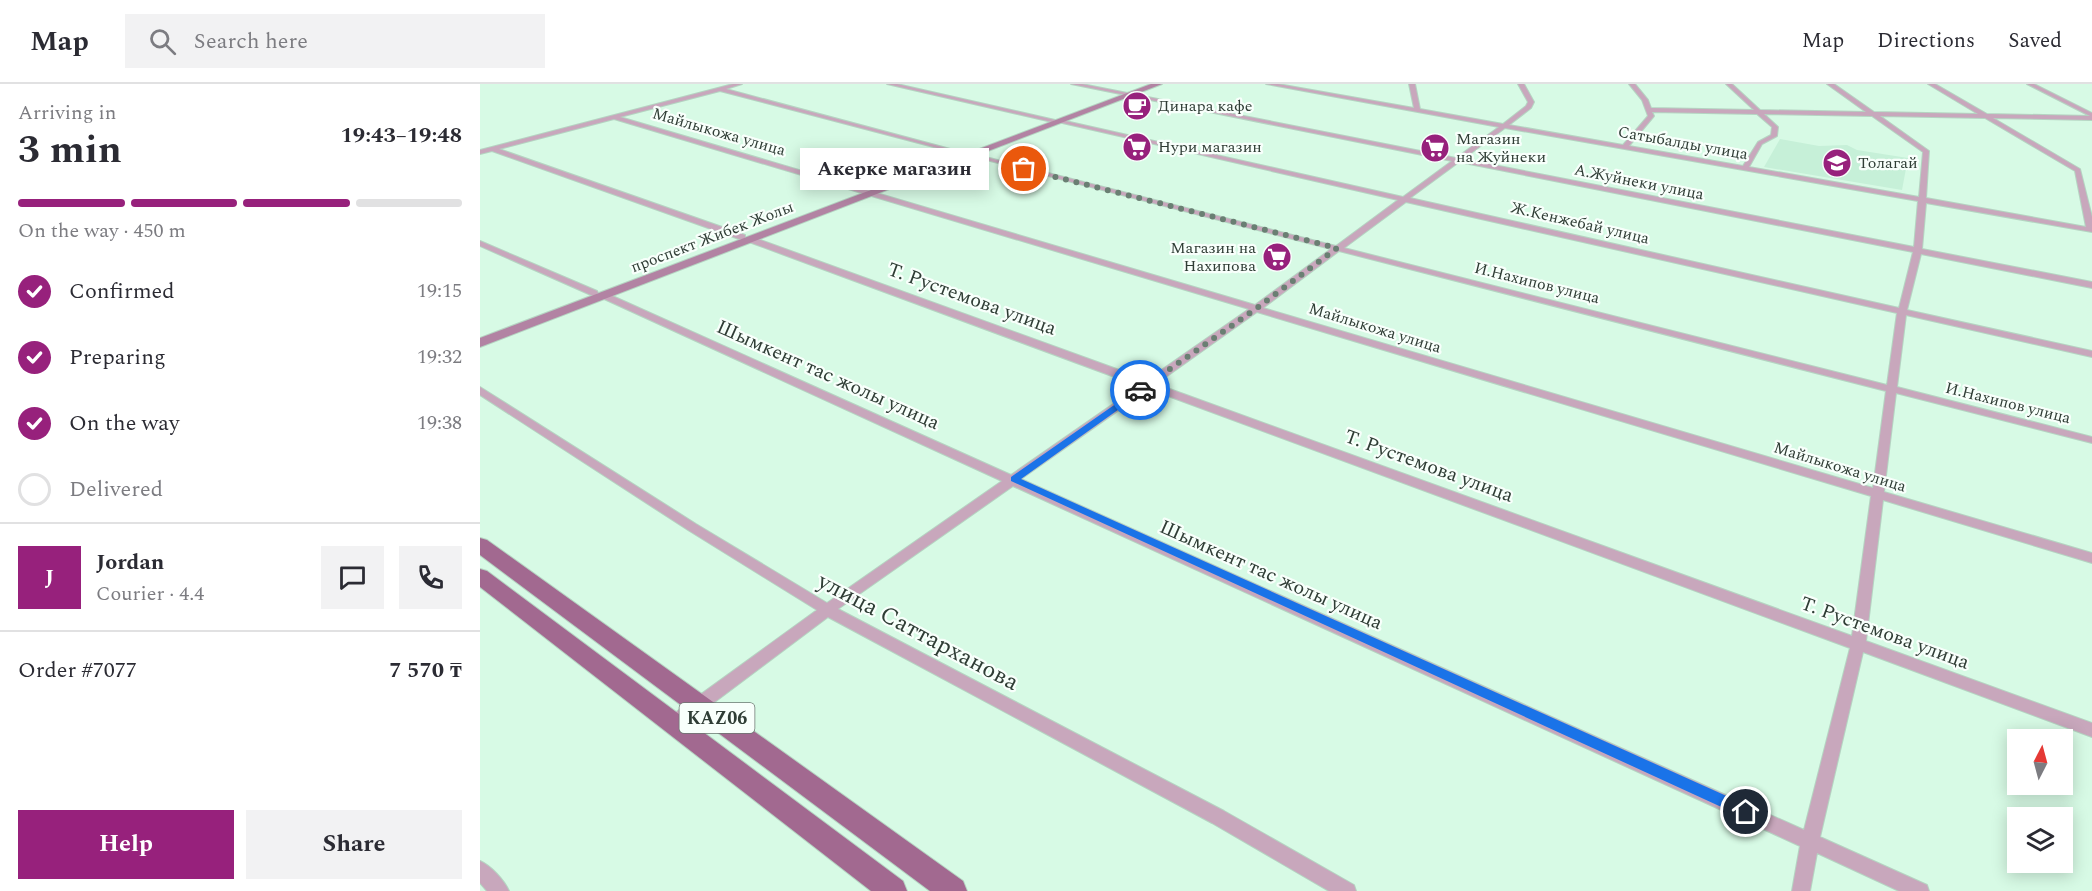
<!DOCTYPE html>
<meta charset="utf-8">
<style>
:root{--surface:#fff;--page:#f2f2f3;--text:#2b2b33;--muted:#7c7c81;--line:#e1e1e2;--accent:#97217c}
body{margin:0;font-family:Spectral,serif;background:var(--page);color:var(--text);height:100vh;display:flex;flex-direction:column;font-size:22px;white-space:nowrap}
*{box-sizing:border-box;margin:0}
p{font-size:20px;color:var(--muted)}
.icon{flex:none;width:33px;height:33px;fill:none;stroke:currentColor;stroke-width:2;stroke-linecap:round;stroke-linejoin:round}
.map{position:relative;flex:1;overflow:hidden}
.drawer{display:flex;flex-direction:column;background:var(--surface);width:480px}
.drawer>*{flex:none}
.needle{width:39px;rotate:6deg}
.fabs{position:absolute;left:1527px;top:645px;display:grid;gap:12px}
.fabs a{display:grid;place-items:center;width:66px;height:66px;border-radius:0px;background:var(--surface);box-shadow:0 3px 15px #0003;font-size:30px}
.pin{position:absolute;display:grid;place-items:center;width:51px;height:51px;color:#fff;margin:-26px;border:3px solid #fff;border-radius:50%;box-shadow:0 2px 6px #0007}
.courier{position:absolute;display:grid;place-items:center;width:60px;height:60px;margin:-30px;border:4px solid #1a73e8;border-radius:50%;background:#fff;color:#222;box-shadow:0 2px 8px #0007}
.bubble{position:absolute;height:42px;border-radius:0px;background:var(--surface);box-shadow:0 3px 15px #0003;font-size:20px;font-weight:700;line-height:42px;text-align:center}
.overview em{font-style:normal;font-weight:700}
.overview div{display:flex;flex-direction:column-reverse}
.overview{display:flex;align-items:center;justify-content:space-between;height:102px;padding:0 18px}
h1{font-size:39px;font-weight:700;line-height:45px}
.bar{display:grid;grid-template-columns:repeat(4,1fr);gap:9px 6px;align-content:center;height:72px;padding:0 18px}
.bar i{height:8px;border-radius:4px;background:var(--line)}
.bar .active{background:var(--accent)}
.bar p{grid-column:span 4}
.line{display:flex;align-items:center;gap:15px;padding:0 18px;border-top:2px solid var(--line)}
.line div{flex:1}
.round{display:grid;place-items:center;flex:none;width:63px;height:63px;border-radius:0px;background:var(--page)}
ol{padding:0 18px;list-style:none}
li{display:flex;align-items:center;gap:18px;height:66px}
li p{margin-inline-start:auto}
li .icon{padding:6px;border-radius:50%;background:var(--accent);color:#fff;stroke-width:4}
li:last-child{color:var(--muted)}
li i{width:33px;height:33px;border:3px solid var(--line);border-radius:50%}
.button{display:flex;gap:12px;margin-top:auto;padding:12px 18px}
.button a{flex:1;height:69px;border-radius:0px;background:var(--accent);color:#fff;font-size:24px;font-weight:700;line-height:69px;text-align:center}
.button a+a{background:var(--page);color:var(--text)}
header{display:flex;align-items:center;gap:36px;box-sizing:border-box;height:84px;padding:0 30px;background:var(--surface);border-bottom:2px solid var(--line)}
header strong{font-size:28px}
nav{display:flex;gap:33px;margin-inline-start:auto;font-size:21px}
.search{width:420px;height:54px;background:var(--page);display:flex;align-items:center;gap:15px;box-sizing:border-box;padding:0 21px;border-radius:0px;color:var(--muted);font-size:22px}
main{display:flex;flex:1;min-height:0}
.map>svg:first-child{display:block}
.built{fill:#c6f0d8}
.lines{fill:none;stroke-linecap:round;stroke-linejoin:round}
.street-casing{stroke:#b5d4c2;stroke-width:2}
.secondary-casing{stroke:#b5d4c2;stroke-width:2}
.primary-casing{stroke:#b5d4c2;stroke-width:2}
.street{fill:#c8a7bc;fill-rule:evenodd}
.secondary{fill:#b283a3;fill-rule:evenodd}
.primary{fill:#a26990;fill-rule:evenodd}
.route{fill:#1a73e8}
.done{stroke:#6a7f73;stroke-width:6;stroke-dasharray:0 10.8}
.labels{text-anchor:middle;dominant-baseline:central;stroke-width:4.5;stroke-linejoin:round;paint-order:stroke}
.far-poi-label{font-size:16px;fill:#2f3d35;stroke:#f8fffb;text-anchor:start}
.far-street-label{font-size:16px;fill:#2f3d35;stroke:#f8fffb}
.shield{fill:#f8fffb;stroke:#6b7770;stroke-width:1.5}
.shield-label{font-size:18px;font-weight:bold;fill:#2f3d35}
.street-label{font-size:20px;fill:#2f3d35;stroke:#f8fffb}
.near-street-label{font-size:24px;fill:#2f3d35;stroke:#f8fffb}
</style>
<header>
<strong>Map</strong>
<div class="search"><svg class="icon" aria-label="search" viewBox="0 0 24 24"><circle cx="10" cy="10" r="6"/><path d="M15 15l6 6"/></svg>Search here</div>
<nav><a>Map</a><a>Directions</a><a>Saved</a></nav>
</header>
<main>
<section class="drawer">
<div class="overview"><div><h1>3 min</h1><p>Arriving in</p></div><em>19:43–19:48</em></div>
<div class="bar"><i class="active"></i><i class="active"></i><i class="active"></i><i></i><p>On the way · 450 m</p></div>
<ol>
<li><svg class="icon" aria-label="check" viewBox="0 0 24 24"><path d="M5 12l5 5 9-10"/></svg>Confirmed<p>19:15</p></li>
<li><svg class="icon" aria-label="check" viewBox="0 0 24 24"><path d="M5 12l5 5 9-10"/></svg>Preparing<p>19:32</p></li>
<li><svg class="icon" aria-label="check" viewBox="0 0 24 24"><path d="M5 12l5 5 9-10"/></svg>On the way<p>19:38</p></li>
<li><i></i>Delivered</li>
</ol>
<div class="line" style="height:108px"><b class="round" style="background:var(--accent);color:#fff">J</b><div><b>Jordan</b><p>Courier · 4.4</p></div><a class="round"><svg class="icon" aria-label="chat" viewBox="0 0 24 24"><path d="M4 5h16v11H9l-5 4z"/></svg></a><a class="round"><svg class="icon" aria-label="phone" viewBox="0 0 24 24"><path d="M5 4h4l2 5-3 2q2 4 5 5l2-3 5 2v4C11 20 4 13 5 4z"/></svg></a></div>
<div class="line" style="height:78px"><div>Order #7077</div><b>7 570 ₸</b></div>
<div class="button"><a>Help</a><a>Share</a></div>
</section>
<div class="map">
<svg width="1612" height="807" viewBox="0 0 1612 807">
<rect width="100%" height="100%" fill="#d7fae5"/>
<!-- built -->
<path class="built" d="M1300,55L1339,62L1367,61L1377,66L1428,74L1422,106L1284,83Z"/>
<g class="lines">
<!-- street casing -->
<g class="street-casing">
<path id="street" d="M253,0H262L246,5L489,70L484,71L240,7L140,33L775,221L851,165L491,72L494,70L856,162L918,116L578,38L581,36L923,113L972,77L591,0H602L976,74L1019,43L786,0H798L934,24L929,0H935L940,25L1023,40L1046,22L1048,18L1038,0H1044L1054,18L1051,24L1029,41L1143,61L1168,32L1162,16L1149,0H1155L1168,16L1171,24L1274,26L1246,0H1252L1280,26L1386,28L1347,0H1354L1394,28L1498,30L1448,0H1455L1507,30L1610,32L1547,0H1554L1612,29V36L1513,34L1600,85L1612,133V148L1446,119L1442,165L1612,198V204L1441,170L1427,226L1612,267V273L1426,231L1417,303L1612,353V359L1416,309L1404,408L1612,469V479L1403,416L1386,557L1612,639V653L1383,568L1340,753L1447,801L1449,807H1419L1337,769L1330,807H1312L1320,762L533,402L358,525L744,727L874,801L876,807H849L732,739L348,533L200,644L194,646L188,644L186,639L188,634L337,526L208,446L0,311V303L216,440L347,519L522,397L122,214V210H128L531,391L659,302L269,158V154H275L667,296L769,225L134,35L19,65L265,151V155H259L12,67L0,70V66ZM1172,28L1277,30L1292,43L1291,51L1278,58L1263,82L1149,62L1174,32ZM1284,30L1392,32L1443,68L1439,113L1269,83L1282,60L1297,52L1298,43ZM1400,32L1505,34L1595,87L1606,143L1446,114L1449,67ZM1025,44L1438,117L1434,163L983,75ZM979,78L1433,168L1419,224L930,114ZM926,118L1417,229L1407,301L864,164ZM859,167L1406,307L1393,404L783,224ZM777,228L1391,412L1372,552L676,300ZM669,305L1370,564L1324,746L541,395Z
M407,0H417L575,36L572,38Z
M0,157L117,207L118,209L114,212L111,211L0,162Z
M0,777C11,782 24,796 29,807H7L0,799Z"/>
</g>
<!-- secondary casing -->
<g class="secondary-casing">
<path id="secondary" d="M671,0H682L0,263V254Z"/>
</g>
<!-- primary casing -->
<g class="primary-casing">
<path id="primary" d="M0,454L7,456L483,797L487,807H450L0,471Z
M0,485L7,487L423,797L427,807H391L0,503Z"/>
</g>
<!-- street -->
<use href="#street" class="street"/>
<!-- secondary -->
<use href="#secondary" class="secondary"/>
<!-- primary -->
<use href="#primary" class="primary"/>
</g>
<!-- route -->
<path class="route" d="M660,303L663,304V308L541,395L1271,723L1273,728L1271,732L1266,734L1261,732L531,397V393Z"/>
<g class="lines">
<!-- done -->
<path class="done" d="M544,85L857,164L777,224L660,306"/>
</g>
<!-- icons -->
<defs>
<g id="cafe-disc" transform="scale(1.5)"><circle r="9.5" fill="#97217c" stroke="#f8fffb"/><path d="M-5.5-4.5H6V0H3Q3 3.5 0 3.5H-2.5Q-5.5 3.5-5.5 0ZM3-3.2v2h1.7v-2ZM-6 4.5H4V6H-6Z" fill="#fff"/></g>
<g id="supermarket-disc" transform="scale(1.5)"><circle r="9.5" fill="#97217c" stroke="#f8fffb"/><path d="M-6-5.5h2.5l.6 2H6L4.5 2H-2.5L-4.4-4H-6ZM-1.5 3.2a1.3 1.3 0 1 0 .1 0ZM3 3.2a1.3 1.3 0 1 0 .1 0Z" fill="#fff"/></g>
<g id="school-disc" transform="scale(1.5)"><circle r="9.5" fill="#97217c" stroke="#f8fffb"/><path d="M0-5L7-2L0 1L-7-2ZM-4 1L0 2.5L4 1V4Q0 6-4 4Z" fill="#fff"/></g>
</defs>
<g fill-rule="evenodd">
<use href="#cafe-disc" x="657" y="22"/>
<use href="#supermarket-disc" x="657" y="63"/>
<use href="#supermarket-disc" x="955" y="64"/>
<use href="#school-disc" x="1357" y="79"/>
<use href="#supermarket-disc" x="797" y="173"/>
</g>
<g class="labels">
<!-- far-poi labels -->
<g class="far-poi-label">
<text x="678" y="22">Динара кафе</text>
<text x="976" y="55">Магазин<tspan x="976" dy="18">на Жуйнеки</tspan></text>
<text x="678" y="63">Нури магазин</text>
<text x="1378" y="79">Толагай</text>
<text x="776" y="164" text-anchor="end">Магазин на<tspan x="776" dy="18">Нахипова</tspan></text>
</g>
<!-- far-street labels -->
<g class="far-street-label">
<text transform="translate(239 48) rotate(16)">Майлыкожа улица</text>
<text transform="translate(1203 59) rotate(10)">Сатыбалды улица</text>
<text transform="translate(1159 98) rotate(11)">А.Жуйнеки улица</text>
<text transform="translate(1100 139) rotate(13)">Ж.Кенжебай улица</text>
<text transform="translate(232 153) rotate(-21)">проспект Жибек Жолы</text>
<text transform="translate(1057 199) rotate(14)">И.Нахипов улица</text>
<text transform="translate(895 244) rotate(17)">Майлыкожа улица</text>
<text transform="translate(1528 319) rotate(14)">И.Нахипов улица</text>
<text transform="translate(1360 383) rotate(17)">Майлыкожа улица</text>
</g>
<!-- shield labels -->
<rect class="shield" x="199.5" y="619" width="75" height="30" rx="4.5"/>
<g class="shield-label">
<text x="237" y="634">KАZ06</text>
</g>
<!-- street labels -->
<g class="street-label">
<text transform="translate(492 215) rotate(20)">Т. Рустемова улица</text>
<text transform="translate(348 291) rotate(24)">Шымкент тас жолы улица</text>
<text transform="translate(949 382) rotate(20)">Т. Рустемова улица</text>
<text transform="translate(791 491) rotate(24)">Шымкент тас жолы улица</text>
<text transform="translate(1405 549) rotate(20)">Т. Рустемова улица</text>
</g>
<!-- near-street labels -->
<g class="near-street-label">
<text transform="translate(438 548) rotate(28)">улица Саттарханова</text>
</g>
</g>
</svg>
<div class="fabs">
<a><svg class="needle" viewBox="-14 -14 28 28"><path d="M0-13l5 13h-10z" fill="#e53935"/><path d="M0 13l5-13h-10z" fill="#7c7c81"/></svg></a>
<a><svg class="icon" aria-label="layers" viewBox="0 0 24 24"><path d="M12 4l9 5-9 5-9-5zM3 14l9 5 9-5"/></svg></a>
</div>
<div class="pin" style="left:544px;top:85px;background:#ea580c"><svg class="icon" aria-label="bag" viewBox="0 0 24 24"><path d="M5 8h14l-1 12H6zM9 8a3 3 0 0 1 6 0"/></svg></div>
<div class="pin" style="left:1266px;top:728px;background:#1f2937"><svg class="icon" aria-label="home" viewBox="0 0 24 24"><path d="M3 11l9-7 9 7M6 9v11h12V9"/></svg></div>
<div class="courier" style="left:660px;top:306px"><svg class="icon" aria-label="car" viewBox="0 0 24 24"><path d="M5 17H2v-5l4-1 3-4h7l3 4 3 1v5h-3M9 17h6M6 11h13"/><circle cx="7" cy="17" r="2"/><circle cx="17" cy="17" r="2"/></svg></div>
<div class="bubble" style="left:320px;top:64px;width:189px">Акерке магазин</div>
</div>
</main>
